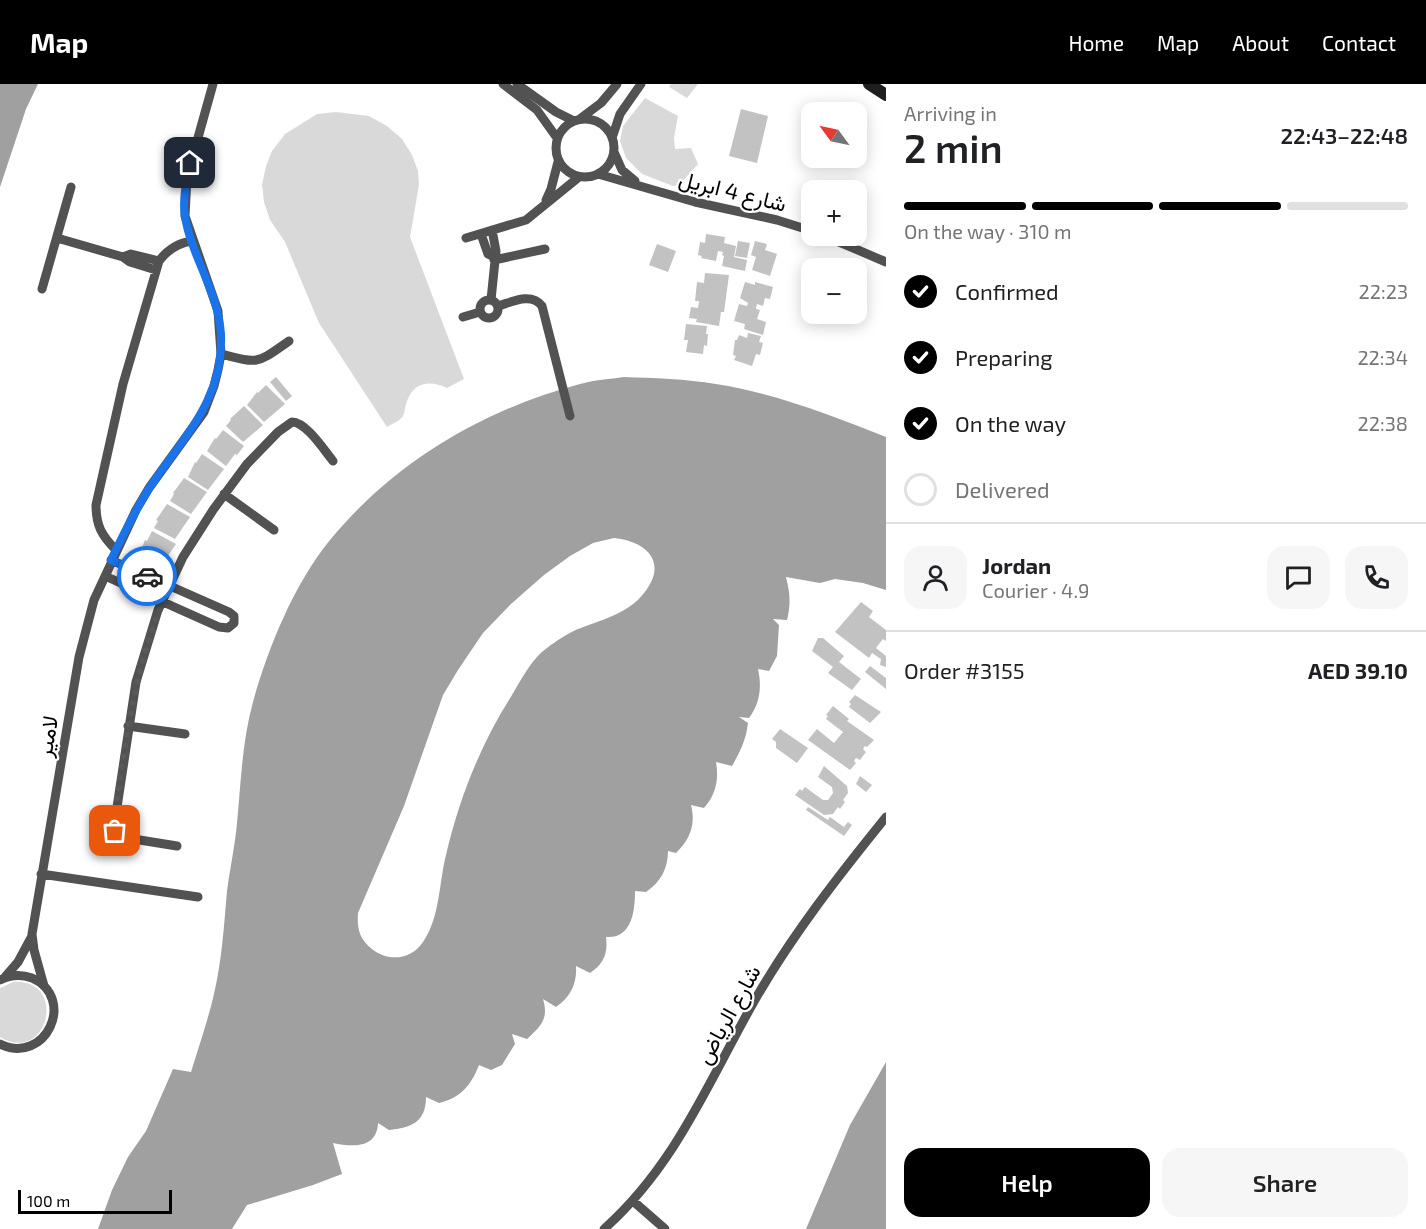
<!DOCTYPE html>
<meta charset="utf-8">
<style>
:root{--surface:#fff;--page:#f6f6f6;--text:#202124;--muted:#757577;--line:#e0e0e0;--accent:#000}
body{margin:0;font-family:"Exo 2",Vazirmatn,sans-serif;background:var(--page);color:var(--text);height:100vh;display:flex;flex-direction:column;font-size:22px;white-space:nowrap}
*{box-sizing:border-box;margin:0}
p{font-size:20px;color:var(--muted)}
.icon{flex:none;width:33px;height:33px;fill:none;stroke:currentColor;stroke-width:2;stroke-linecap:round;stroke-linejoin:round}
.map{position:relative;flex:1;overflow:hidden}
.details{display:flex;flex-direction:column;background:var(--surface);width:540px}
.details>*{flex:none}
.needle{width:39px;rotate:303deg}
.fabs{position:absolute;left:801px;top:18px;display:grid;gap:12px}
.fabs a{display:grid;place-items:center;width:66px;height:66px;border-radius:12px;background:var(--surface);box-shadow:0 3px 15px #0003;font-size:30px}
.scale{position:absolute;left:18px;bottom:15px;width:154px;box-sizing:border-box;padding-left:6px;border:3px solid #000;border-top:0;font-size:16px;line-height:21px;white-space:nowrap;color:#000;-webkit-text-stroke:4px #fff;paint-order:stroke}
.pin{position:absolute;display:grid;place-items:center;width:51px;height:51px;color:#fff;margin:-26px;border-radius:12px;box-shadow:0 3px 9px #0006}
.courier{position:absolute;display:grid;place-items:center;width:60px;height:60px;margin:-30px;border:4px solid #1a73e8;border-radius:50%;background:#fff;color:#222;box-shadow:0 2px 8px #0007}
.summary em{font-style:normal;font-weight:600}
.summary div{display:flex;flex-direction:column-reverse}
.summary{display:flex;align-items:center;justify-content:space-between;height:102px;padding:0 18px}
h1{font-size:39px;font-weight:600;line-height:45px}
.bar{display:grid;grid-template-columns:repeat(4,1fr);gap:9px 6px;align-content:center;height:72px;padding:0 18px}
.bar i{height:8px;border-radius:4px;background:var(--line)}
.bar .current{background:var(--accent)}
.bar p{grid-column:span 4}
.line{display:flex;align-items:center;gap:15px;padding:0 18px;border-top:2px solid var(--line)}
.line div{flex:1}
.round{display:grid;place-items:center;flex:none;width:63px;height:63px;border-radius:18px;background:var(--page)}
ol{padding:0 18px;list-style:none}
li{display:flex;align-items:center;gap:18px;height:66px}
li p{margin-inline-start:auto}
li .icon{padding:6px;border-radius:50%;background:var(--accent);color:#fff;stroke-width:4}
li:last-child{color:var(--muted)}
li i{width:33px;height:33px;border:3px solid var(--line);border-radius:50%}
.action{display:flex;gap:12px;margin-top:auto;padding:12px 18px}
.action a{flex:1;height:69px;border-radius:18px;background:var(--accent);color:#fff;font-size:24px;font-weight:600;line-height:69px;text-align:center}
.action a+a{background:var(--page);color:var(--text)}
header{display:flex;align-items:center;gap:36px;box-sizing:border-box;height:84px;padding:0 30px;background:var(--accent);color:#fff}
header strong{font-size:28px}
nav{display:flex;gap:33px;margin-inline-start:auto;font-size:21px}
main{display:flex;flex:1;min-height:0}
.map>svg:first-child{display:block}
.green{fill:#d9d9d9}
.water{fill:#a0a0a0;fill-rule:evenodd}
.building{fill:#c2c2c2}
.lines{fill:none;stroke-linecap:round;stroke-linejoin:round}
.street{stroke:#525252;stroke-width:9}
.secondary{stroke:#1f1f1f;stroke-width:12}
.done{stroke:#595959;stroke-width:6;stroke-dasharray:0 10.8}
.route{stroke:#1a73e8;stroke-width:8}
.labels{text-anchor:middle;dominant-baseline:central;stroke-width:4.5;stroke-linejoin:round;paint-order:stroke}
.street-label{font-size:22px;fill:#000;stroke:#fff}
</style>
<header>
<strong>Map</strong>
<nav><a>Home</a><a>Map</a><a>About</a><a>Contact</a></nav>
</header>
<main>
<div class="map">
<svg width="886" height="1145" viewBox="0 0 886 1145">
<rect width="100%" height="100%" fill="#fff"/>
<!-- green -->
<path class="green" d="M671,0H698L687,14L669,3Z
M645,14L678,32L674,54L675,65L691,64L698,80L679,101L673,102L642,90L626,74L620,57L623,42Z
M336,28L369,32L387,42L402,55L412,71L418,87L419,101L410,153L464,295L447,304C430,296 414,298 407,317C405,322 405,328 403,332C401,336 392,340 387,343L319,239L285,158L270,136L264,118L262,101L266,82L272,67L285,50L317,30Z
M13,898C69,894 48,982 0,953V904Z"/>
<!-- water -->
<path class="water" d="M0,0H38L26,25L0,103Z
M624,293C655,294 685,295 716,300C774,309 831,331 886,353V506L863,499L835,495L820,499L786,493C790,509 791,520 787,536L773,535L779,541L777,572L769,587L758,585C762,603 760,619 749,634L739,633L748,639C746,656 740,668 732,682L716,678C719,695 716,711 704,724L691,721C696,741 690,755 676,769L668,767C668,784 661,798 646,808L635,807C635,827 632,855 606,853C608,869 604,880 590,889L576,882C577,900 571,912 556,923L543,915C549,935 541,942 527,955L512,950L515,960L502,981L491,986L479,981C471,1002 460,1014 439,1019L426,1013C426,1038 411,1044 389,1046L378,1039C377,1065 352,1063 333,1059L342,1090L313,1101L247,1121L232,1145H98L112,1106L128,1073L146,1047L173,985L191,988C199,962 208,936 214,910C222,876 224,841 227,807C230,784 235,762 237,739C241,698 242,658 253,618C268,564 294,500 330,456C393,379 484,325 580,300C594,296 610,295 624,293ZM614,454C636,456 663,469 652,496C638,527 607,534 578,545C568,549 556,557 547,564C532,574 521,596 512,611C481,659 459,715 446,771C439,798 440,834 423,858C411,876 388,878 372,865C359,855 357,844 358,829L404,722L443,611L458,586L483,549L511,520L544,491L570,472L593,459Z
M886,978V1145H806L850,1041Z"/>
<!-- building -->
<path class="building" d="M741,25L768,32L757,79L729,72Z
M706,150L725,153L724,159L736,162L734,173L747,176L745,187L722,182L724,172L722,171L723,168L718,167L716,177L701,174L702,172L698,171L700,158L705,159Z
M738,157L750,159L747,174L735,172Z
M755,157L767,160L765,166L777,170L770,192L752,186L756,173L751,171Z
M657,160L676,167L668,188L649,181Z
M705,189L729,191L724,228H721L719,242L696,238L697,235L689,234L691,223L698,224L699,217H695L697,198L704,199Z
M745,198L755,201V198L773,203L770,215L765,214L763,222L757,220L756,225L760,226L757,235L766,238L763,251L744,245L745,240L734,237L739,220L747,222L748,219L740,214Z
M686,240L707,242L706,250H708L707,262L704,261L703,270L686,268L688,256H684Z
M748,249L761,252L759,258L763,259L760,271L756,270L752,282L734,276L736,272L733,271L735,256H737L739,251L747,254Z
M276,293L292,312L286,317L270,298Z
M266,301L285,320L264,338L247,321L257,308L258,309Z
M244,322L263,341L243,358L226,342L231,336L230,335Z
M223,346L244,362L237,371L235,370L226,382L207,367L215,354L216,355Z
M202,370L224,385L208,406L188,393L195,378L196,379Z
M184,394L207,408L191,430L170,417L174,410L173,409Z
M167,420L190,433L175,455L154,444L158,437L156,436Z
M152,447L176,460L161,482L139,471L145,456L147,457Z
M861,518L873,527L869,533L886,546V557L883,555L876,564L886,572V583L880,581L881,575L872,569L869,574L835,548Z
M818,554H823L844,572L839,578L861,595L852,606L828,589L833,583L812,567Z
M870,582L886,594V605L865,588Z
M855,611L881,628L870,639L849,623L851,620L849,618Z
M833,622L849,635L847,637L874,656L867,663L865,662L863,665L866,668L860,676L856,674L854,677L856,679L850,686L808,656L817,645L834,659L843,648L826,635L828,632L826,631Z
M780,645L808,664L797,679L776,664V658L772,655Z
M824,682L847,702L848,709L843,716L845,718L840,725L838,723L833,730L824,731L795,711L800,705L802,707L805,703L823,716H828L833,709L832,703L818,693Z
M860,692L872,701L866,708L856,700Z
M808,723L828,736L830,733L844,743L848,738L852,741L844,752L806,726Z"/>
<g class="lines">
<!-- street -->
<path class="street" d="M503,0L537,26L557,54
M517,0L556,28L574,37
M581,34L601,19L617,0
M556 64a29 29 0 1 1 58 0a29 29 0 1 1-58 0Z
M612,54L620,30L641,0
M614,68L622,86L635,97
M598,90L695,118L777,136L812,147
M546,116L551,105L558,78
M481,150L488,170L494,173
M825,152L886,178
M57,154L123,173L130,178L156,186
M466,154L526,136L579,93
M123,173L131,170L159,177
M494,176L545,165
M42,205L71,103
M480 225a9 9 0 1 1 18 0a9 9 0 1 1-18 0Z
M491,216L496,167L492,146
M498,222C512,218 531,208 542,222L570,332
M463,233L480,228
M221,270C260,280 256,280 289,257
M224,410L274,446
M116,466C102,452 96,442 96,421L123,300L159,177C168,165 178,159 192,157
M105,492L219,543L228,544L234,539V532L229,528L111,476
M128,642L185,650
M177,762L121,753L114,743L136,598L158,526L183,473L213,426L247,380L278,348L292,338C306,338 324,366 333,377
M41,790L198,813
M5,893L18,878L32,852
M0,896C10,891 21,890 32,894C77,914 46,982 0,960
M44,902L34,866L32,850L79,573L94,516L136,426L149,404L204,328L214,302L218,286L221,270L218,227L185,132L187,93L213,0
M633,1117L665,1145
M604,1145C677,1080 709,996 756,914C793,850 839,791 886,733"/>
<!-- secondary -->
<path class="secondary" d="M869,0L886,11"/>
</g>
<g class="lines">
<!-- done -->
<path class="done" d="M115,747L114,736C126,656 135,576 170,502L147,492"/>
<!-- route -->
<path class="route" d="M147,492L111,476C123,451 135,426 150,403C183,353 224,316 221,250C218,207 192,174 185,133C182,116 186,96 190,79"/>
</g>
<g class="labels">
<!-- street labels -->
<g class="street-label">
<text transform="translate(733 106) rotate(14)">شارع 4 ابريل</text>
<text transform="translate(46 652) rotate(-80)">لامير</text>
<text transform="translate(727 930) rotate(-61)">شارع الرياض</text>
</g>
</g>
</svg>
<div class="fabs">
<a><svg class="needle" viewBox="-14 -14 28 28"><path d="M0-13l5 13h-10z" fill="#e53935"/><path d="M0 13l5-13h-10z" fill="#757577"/></svg></a>
<a>+</a>
<a>−</a>
</div>
<div class="scale">100 m</div>
<div class="pin" style="left:115px;top:747px;background:#ea580c"><svg class="icon" aria-label="bag" viewBox="0 0 24 24"><path d="M5 8h14l-1 12H6zM9 8a3 3 0 0 1 6 0"/></svg></div>
<div class="pin" style="left:190px;top:79px;background:#1f2937"><svg class="icon" aria-label="home" viewBox="0 0 24 24"><path d="M3 11l9-7 9 7M6 9v11h12V9"/></svg></div>
<div class="courier" style="left:147px;top:492px"><svg class="icon" aria-label="car" viewBox="0 0 24 24"><path d="M5 17H2v-5l4-1 3-4h7l3 4 3 1v5h-3M9 17h6M6 11h13"/><circle cx="7" cy="17" r="2"/><circle cx="17" cy="17" r="2"/></svg></div>
</div>
<section class="details">
<div class="summary"><div><h1>2 min</h1><p>Arriving in</p></div><em>22:43–22:48</em></div>
<div class="bar"><i class="current"></i><i class="current"></i><i class="current"></i><i></i><p>On the way · 310 m</p></div>
<ol>
<li><svg class="icon" aria-label="check" viewBox="0 0 24 24"><path d="M5 12l5 5 9-10"/></svg>Confirmed<p>22:23</p></li>
<li><svg class="icon" aria-label="check" viewBox="0 0 24 24"><path d="M5 12l5 5 9-10"/></svg>Preparing<p>22:34</p></li>
<li><svg class="icon" aria-label="check" viewBox="0 0 24 24"><path d="M5 12l5 5 9-10"/></svg>On the way<p>22:38</p></li>
<li><i></i>Delivered</li>
</ol>
<div class="line" style="height:108px"><a class="round"><svg class="icon" aria-label="person" viewBox="0 0 24 24"><circle cx="12" cy="8" r="4"/><path d="M4 21q1-7 8-7t8 7"/></svg></a><div><b>Jordan</b><p>Courier · 4.9</p></div><a class="round"><svg class="icon" aria-label="chat" viewBox="0 0 24 24"><path d="M4 5h16v11H9l-5 4z"/></svg></a><a class="round"><svg class="icon" aria-label="phone" viewBox="0 0 24 24"><path d="M5 4h4l2 5-3 2q2 4 5 5l2-3 5 2v4C11 20 4 13 5 4z"/></svg></a></div>
<div class="line" style="height:78px"><div>Order #3155</div><b>AED 39.10</b></div>
<div class="action"><a>Help</a><a>Share</a></div>
</section>
</main>
